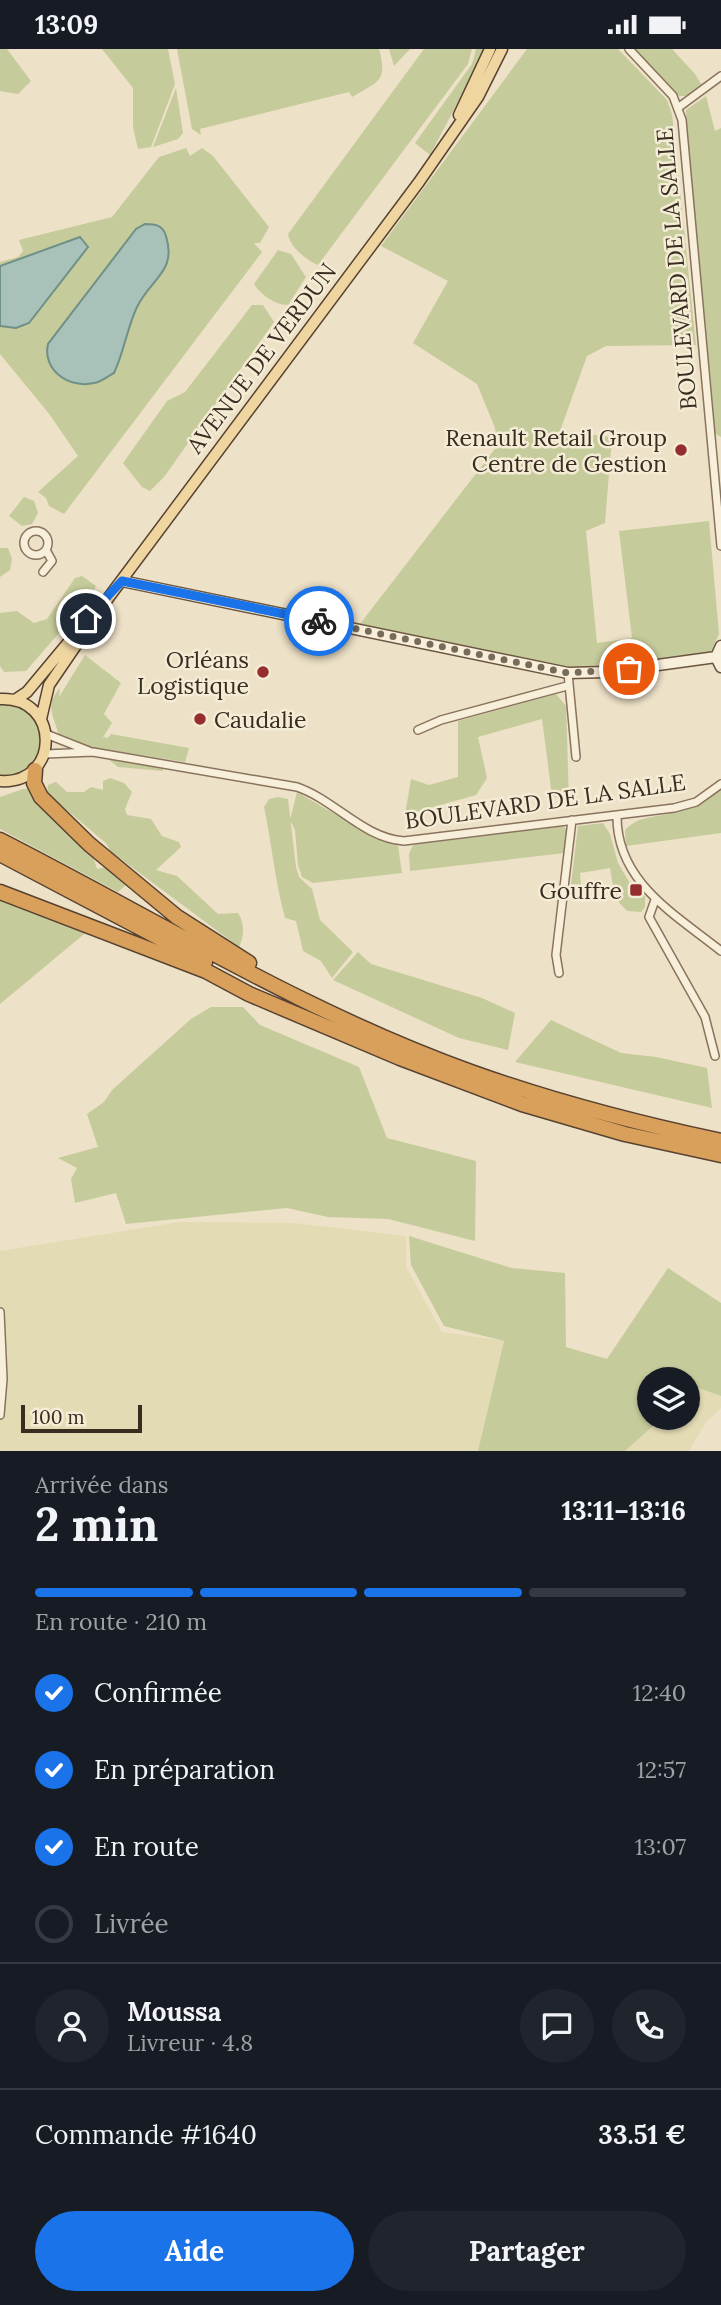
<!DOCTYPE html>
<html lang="fr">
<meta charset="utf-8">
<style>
:root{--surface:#171b24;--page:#20242c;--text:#f1f3f6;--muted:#9ea1a6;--line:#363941;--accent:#1a73e8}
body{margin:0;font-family:Lora,serif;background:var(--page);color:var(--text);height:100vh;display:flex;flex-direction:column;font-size:26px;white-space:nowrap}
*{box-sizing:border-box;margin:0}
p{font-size:23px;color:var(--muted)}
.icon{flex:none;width:38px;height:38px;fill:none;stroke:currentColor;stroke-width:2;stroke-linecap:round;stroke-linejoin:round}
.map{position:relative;height:1402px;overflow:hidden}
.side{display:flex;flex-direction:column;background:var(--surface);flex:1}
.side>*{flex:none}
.fabs{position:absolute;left:637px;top:1318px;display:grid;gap:14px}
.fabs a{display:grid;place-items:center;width:63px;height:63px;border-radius:50%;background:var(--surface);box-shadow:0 2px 5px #0004;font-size:35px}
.scale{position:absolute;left:21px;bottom:18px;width:121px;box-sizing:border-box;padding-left:7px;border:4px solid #392c20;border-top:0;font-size:19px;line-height:24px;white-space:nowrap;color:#392c20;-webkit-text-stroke:5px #f5ecd6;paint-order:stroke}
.pin{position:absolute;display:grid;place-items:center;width:60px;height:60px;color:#fff;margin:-30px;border:4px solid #fff;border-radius:50%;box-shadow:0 2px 7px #0007}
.courier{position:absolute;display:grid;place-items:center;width:70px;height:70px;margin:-35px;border:5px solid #1a73e8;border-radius:50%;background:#fff;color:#222;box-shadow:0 2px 9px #0007}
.summary em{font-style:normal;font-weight:800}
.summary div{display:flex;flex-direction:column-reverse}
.summary{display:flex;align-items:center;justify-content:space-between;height:119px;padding:0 35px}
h1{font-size:46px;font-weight:800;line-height:52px}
.bar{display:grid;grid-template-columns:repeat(4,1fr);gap:10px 7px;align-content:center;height:84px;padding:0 35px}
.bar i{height:9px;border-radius:5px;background:var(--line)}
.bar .current{background:var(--accent)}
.bar p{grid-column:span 4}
.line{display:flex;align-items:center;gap:18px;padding:0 35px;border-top:2px solid var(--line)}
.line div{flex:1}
.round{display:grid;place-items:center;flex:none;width:74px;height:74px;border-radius:37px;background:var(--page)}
ol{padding:0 35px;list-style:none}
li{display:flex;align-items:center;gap:21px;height:77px}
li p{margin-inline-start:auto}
li .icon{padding:7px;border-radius:50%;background:var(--accent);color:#fff;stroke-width:4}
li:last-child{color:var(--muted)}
li i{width:38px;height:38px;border:4px solid var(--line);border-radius:50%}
.cta{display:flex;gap:14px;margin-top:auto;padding:14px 35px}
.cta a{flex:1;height:80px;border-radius:42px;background:var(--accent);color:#fff;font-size:28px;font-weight:800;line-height:80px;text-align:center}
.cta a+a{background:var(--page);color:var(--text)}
.status{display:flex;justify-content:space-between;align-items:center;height:49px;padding:0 35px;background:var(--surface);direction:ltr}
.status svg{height:19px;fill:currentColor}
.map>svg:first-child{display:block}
.farmland{fill:#e3dbb4}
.green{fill:#c6cb9b}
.water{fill:#a8c1b9;stroke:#6f9087;stroke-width:2}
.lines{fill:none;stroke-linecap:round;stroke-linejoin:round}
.street-casing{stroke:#89735d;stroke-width:10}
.secondary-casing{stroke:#6b5540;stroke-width:13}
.primary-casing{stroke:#574231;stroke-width:13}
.highway-casing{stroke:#574231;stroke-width:17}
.street{stroke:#f8efda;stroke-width:7}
.secondary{stroke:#f8efda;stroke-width:10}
.primary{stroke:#efd5a0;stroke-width:10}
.highway{stroke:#d9a05b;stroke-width:14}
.done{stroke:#786b5a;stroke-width:7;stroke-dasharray:0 12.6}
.route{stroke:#1a73e8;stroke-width:9}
.poi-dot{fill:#962e30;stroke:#f5ecd6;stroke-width:2.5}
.labels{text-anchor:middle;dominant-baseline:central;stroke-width:5;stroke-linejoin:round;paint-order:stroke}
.street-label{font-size:23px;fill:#392c20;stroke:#f5ecd6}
.poi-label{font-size:23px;fill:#392c20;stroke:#f5ecd6;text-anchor:end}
</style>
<div class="status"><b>13:09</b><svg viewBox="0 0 49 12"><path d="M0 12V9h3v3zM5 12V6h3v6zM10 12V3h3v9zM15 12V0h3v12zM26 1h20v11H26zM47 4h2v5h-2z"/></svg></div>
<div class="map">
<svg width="721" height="1402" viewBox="0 0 721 1402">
<rect width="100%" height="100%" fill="#ede1c7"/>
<!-- farmland -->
<path class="farmland" d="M180,1173L294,1174L406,1187V1218L442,1283L504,1292L478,1402H0V1202Z
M696,1338L721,1347V1359L706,1373L689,1402H625L662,1369L688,1368V1346Z"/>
<!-- green -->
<path class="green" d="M0,0H7L31,32L18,45L0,42Z
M102,0H168L175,35L151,98L138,100L133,78V39Z
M177,0H379C388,33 378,32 352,48L349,43L200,80L201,86L192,80Z
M389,0H410L394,17Z
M424,0H472L468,15L318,216C306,211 290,198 288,185Z
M476,0H486L430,106L415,94L472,15Z
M527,0H618L667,51L672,65L696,296L606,297L587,307L560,382L612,388L605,474L586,482L597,594L632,589L619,482L709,472L719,585L710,604L568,620L360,575L498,396L495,379L477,335L413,294L448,232L381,197Z
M633,0H672L695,25L703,38L686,47H679Z
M176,39L183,84L178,90L153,98Z
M706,47L715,82L721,79V388L714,384L687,98L686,61Z
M186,99L190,107L202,99L213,107L269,178L260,194H254L262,203L64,465L49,457L46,449L38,443L78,407L50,366L0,305V213L18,208L23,202L19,191L112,168L159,108Z
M278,201L291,205L306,228L288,256C275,256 260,245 254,235Z
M252,256H263L274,273L164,428L150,442L142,438L123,414L167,352L185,343Z
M24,448L34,452L38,464L32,475L22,477L9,467Z
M0,499H8L12,510L10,521L0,528Z
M82,527L96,537L92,546L26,622L4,623L0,617V564L17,562L34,574L47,570L75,529Z
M85,606L121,634L104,665L112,674L103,688L108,689L111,685L189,699L185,713L90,698L59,687C54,666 44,657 60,639L59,648Z
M556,645L566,657L569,751L552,747L542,670L478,688L487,729L476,746L405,766L411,730L429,736L458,728V672Z
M0,654C54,657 54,726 0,728Z
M107,709L163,719V722L118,718Z
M110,729L124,734L132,743L125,760L127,766L151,770L162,787L179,793L181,798L156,821L177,827L218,865L238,864C245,874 244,888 239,898L110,802L107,795L47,744L48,736L56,733L67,743H84L91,738L103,741V732Z
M23,740H28L93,808L97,820L106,818L126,836L118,843L0,780V748Z
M721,740V784L626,797L625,781C638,767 653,769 671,764C690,760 706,752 721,740Z
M297,743L374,788L398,797L402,824L313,834L302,828L298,816L295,781L290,771Z
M278,748L288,750L296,818L299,828L312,840L320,871L353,903L332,929L321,912L303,902L296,872L285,869C275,832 272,796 264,758L269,750Z
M603,774L610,785L618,814L632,838L645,847V858L641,863L627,862L615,849L610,819L580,824L581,836L571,835L578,777Z
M563,777L569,783L565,804L410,822L409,805L413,796Z
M0,849L89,881L0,955Z
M358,903L371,915L482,949L515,964L508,1001L459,989L333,931Z
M211,958H243L260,976L359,1018L387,1089L476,1112L475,1192L388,1170L328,1168L287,1159L126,1175L116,1144L75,1154L71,1130L77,1119L58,1109L98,1098L87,1065L104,1053L112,1041L191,970Z
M551,971L621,1004L656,1008L707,1019L712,1059L515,1013Z
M409,1187L512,1219L565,1224L566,1298L607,1310L668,1219L721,1254V1347L696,1338L688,1346V1330H649V1368L662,1369L625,1402H478L504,1292L444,1277L411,1216Z"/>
<!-- water -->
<path class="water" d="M145,175C155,175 163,176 166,187C177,223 151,229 137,258C127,279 124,303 114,324C108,327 101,333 94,334C69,340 42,321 48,295L136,180Z
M80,188L88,198L29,274L16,279L0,277V217Z"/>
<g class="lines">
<!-- street casing -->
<g class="street-casing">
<path id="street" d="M629,0L673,47L682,71L721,497
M679,58L721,27
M24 494a12 12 0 1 1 24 0a12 12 0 1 1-24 0Z
M43,523L52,512L46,501
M568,624L576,708
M418,681L441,671L567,637
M46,685L89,702
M45,705L93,703L297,738C335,751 363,789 404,792L674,759L696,753L721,735
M617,766C616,833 675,865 721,902
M655,851L649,868L705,968L715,1007
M559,924L556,906L572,771
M0,1263L3,1330L0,1366"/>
</g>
<!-- secondary casing -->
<g class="secondary-casing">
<path id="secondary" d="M122,532L568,624L607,623L716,608
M721,597L716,608L721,618"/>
</g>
<!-- primary casing -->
<g class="primary-casing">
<path id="primary" d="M459,66L490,0
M0,650C61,647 61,736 0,732
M15,651L27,643L92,565
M41,670L49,636L109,548L419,133L478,48L502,0"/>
</g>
<!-- highway casing -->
<g class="highway-casing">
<path id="highway" d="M35,721L34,734L41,748L89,795L177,868L249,914
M0,791C155,870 306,964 471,1023C552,1052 636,1074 721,1092
M0,805L205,913
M0,843L206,922L249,945L400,1009L522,1055L625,1085L721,1106"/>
</g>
<!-- street -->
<use href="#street" class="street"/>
<!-- secondary -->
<use href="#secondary" class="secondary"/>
<!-- primary -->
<use href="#primary" class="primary"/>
<!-- highway -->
<use href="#highway" class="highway"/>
</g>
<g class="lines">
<!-- done -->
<path class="done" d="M319,572L568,624L629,620"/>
<!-- route -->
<path class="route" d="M86,570L122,532L319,572"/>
</g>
<!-- markers -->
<g class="poi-dot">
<circle cx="681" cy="401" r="7"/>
<circle cx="263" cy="623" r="7"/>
<circle cx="200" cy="670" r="7"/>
<rect x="629" y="834" width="14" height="14" rx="3.5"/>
</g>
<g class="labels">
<!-- street labels -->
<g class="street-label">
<text transform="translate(676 220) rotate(-95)">BOULEVARD DE LA SALLE</text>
<text transform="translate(261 309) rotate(-53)">AVENUE DE VERDUN</text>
<text transform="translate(545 752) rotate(-8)">BOULEVARD DE LA SALLE</text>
</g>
<!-- poi labels -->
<g class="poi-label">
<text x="667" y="388">Renault Retail Group<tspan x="667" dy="26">Centre de Gestion</tspan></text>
<text x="249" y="610">Orléans<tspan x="249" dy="26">Logistique</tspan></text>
<text x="214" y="670" text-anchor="start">Caudalie</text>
<text x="622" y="841">Gouffre</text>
</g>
</g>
</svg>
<div class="fabs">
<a><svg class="icon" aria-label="layers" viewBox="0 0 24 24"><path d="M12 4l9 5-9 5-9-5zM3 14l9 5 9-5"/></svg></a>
</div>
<div class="scale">100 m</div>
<div class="pin" style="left:629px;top:620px;background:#ea580c"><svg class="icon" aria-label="bag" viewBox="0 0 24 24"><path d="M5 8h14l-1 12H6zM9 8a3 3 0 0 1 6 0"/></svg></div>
<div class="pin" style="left:86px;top:570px;background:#1f2937"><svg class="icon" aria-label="home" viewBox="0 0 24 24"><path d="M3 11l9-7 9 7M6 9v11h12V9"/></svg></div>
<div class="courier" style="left:319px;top:572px"><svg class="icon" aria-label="bike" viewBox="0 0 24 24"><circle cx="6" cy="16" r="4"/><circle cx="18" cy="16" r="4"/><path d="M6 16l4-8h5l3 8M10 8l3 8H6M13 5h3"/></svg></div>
</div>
<section class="side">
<div class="summary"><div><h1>2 min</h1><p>Arrivée dans</p></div><em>13:11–13:16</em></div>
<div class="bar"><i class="current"></i><i class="current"></i><i class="current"></i><i></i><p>En route · 210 m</p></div>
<ol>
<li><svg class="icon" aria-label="check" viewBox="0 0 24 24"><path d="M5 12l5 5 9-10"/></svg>Confirmée<p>12:40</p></li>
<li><svg class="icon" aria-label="check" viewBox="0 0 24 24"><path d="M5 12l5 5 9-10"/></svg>En préparation<p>12:57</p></li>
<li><svg class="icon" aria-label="check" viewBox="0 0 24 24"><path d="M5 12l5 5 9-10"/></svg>En route<p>13:07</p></li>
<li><i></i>Livrée</li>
</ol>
<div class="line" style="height:126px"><a class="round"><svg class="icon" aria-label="person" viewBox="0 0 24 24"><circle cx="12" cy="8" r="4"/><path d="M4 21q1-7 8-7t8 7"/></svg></a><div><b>Moussa</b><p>Livreur · 4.8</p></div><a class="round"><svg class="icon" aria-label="chat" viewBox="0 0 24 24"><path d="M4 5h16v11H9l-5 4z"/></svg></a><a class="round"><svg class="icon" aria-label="phone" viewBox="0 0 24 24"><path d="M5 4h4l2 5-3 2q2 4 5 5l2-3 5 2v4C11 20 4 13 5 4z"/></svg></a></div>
<div class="line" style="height:91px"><div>Commande #1640</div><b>33.51 €</b></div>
<div class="cta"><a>Aide</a><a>Partager</a></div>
</section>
